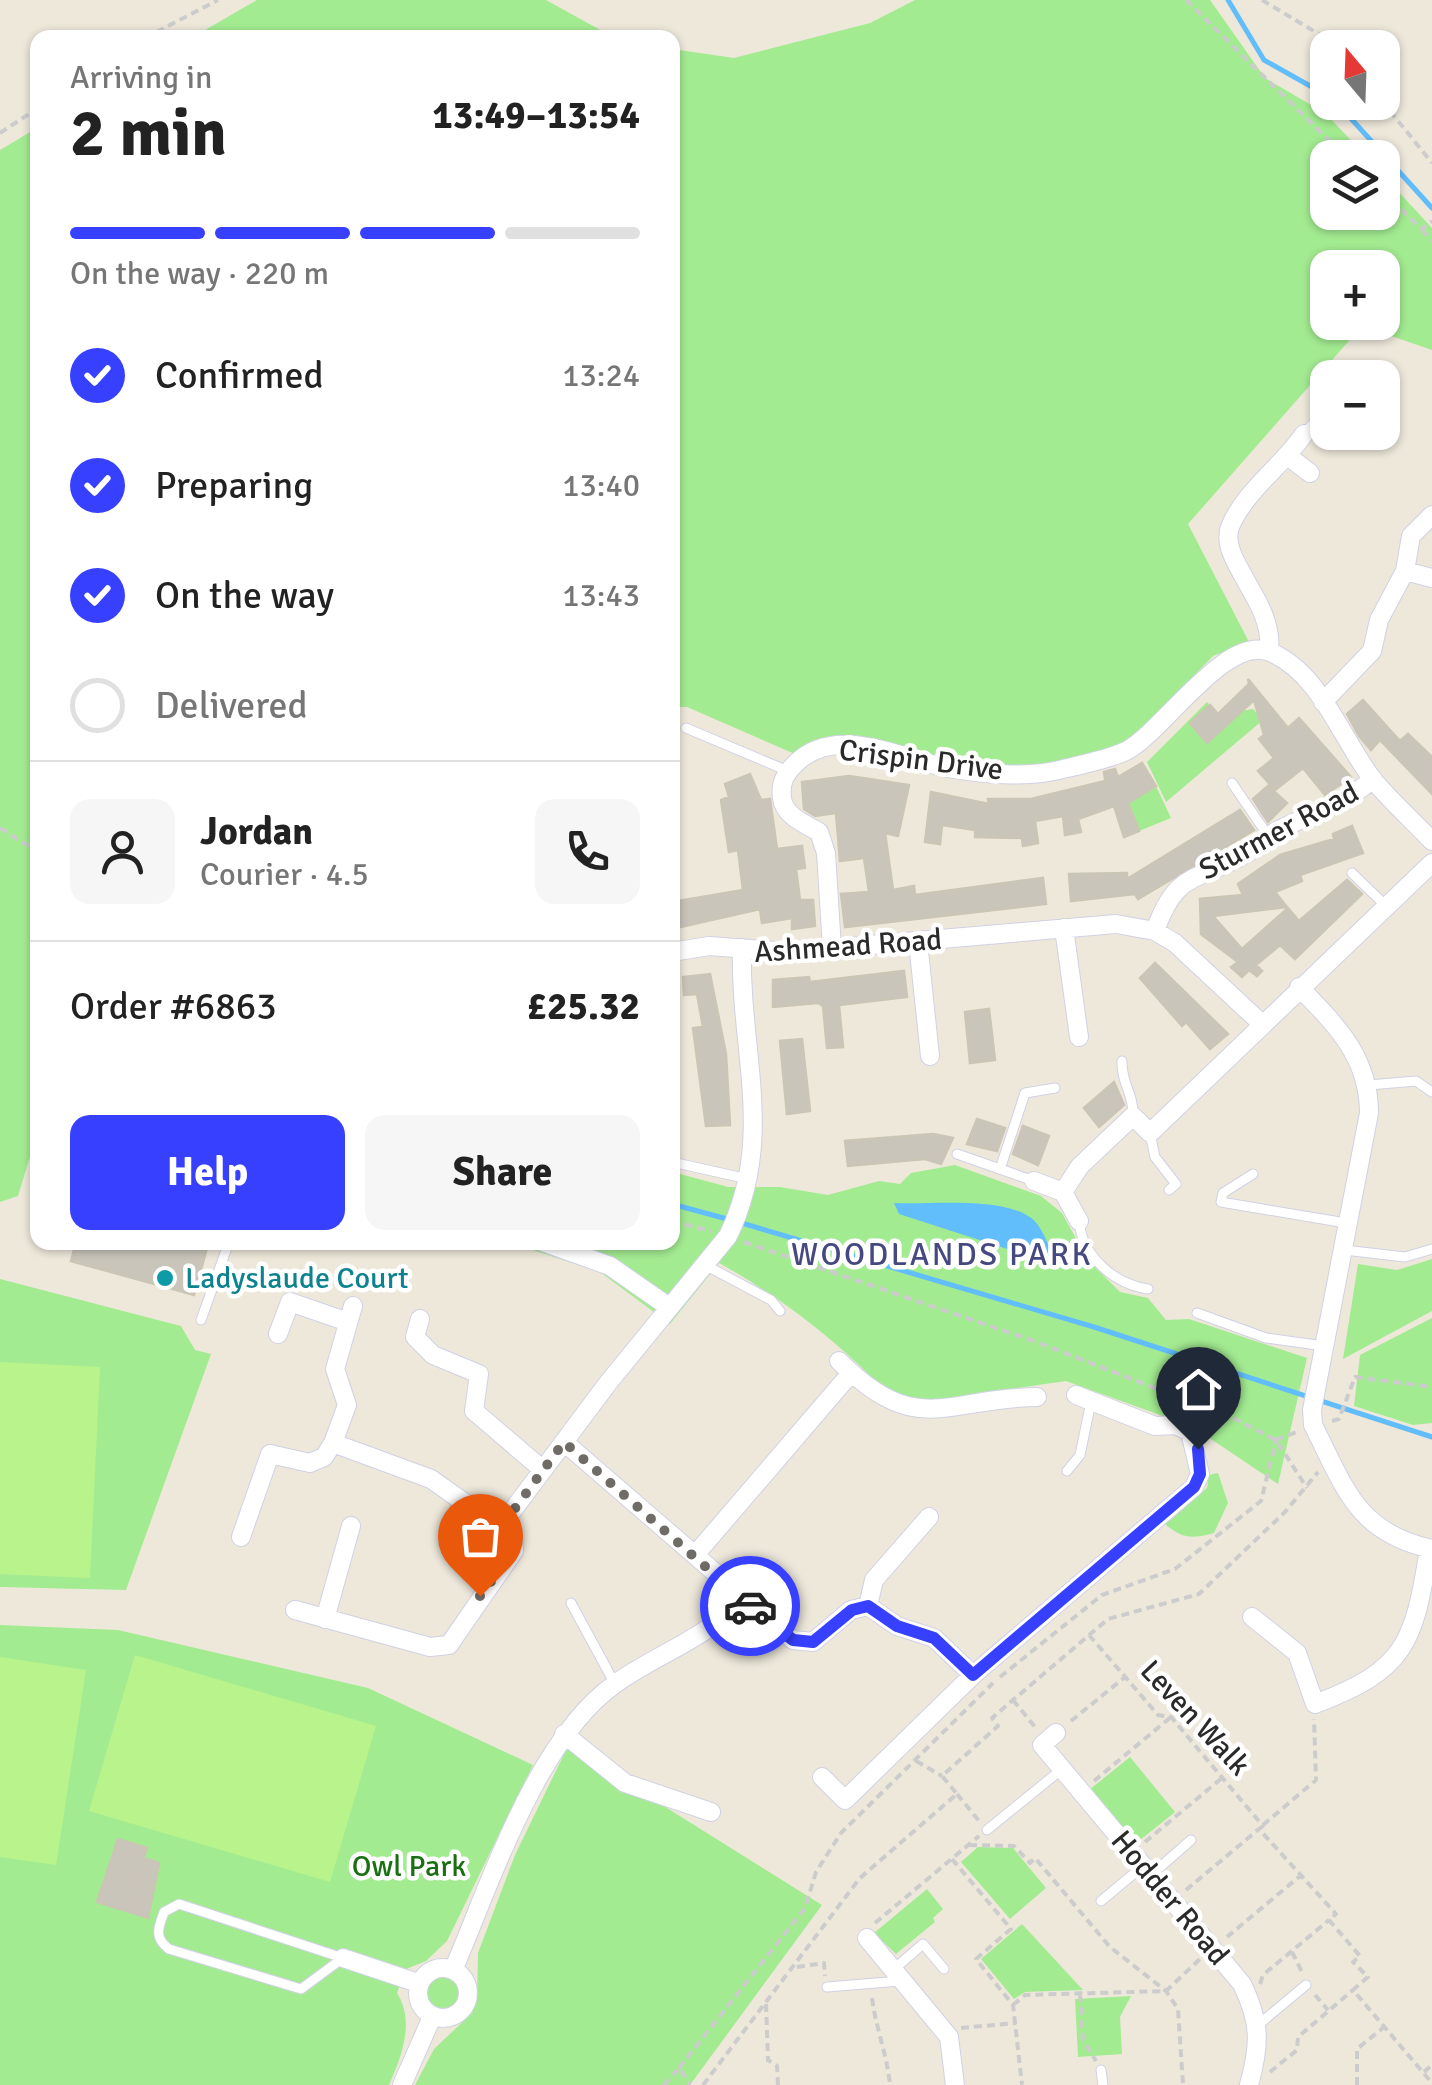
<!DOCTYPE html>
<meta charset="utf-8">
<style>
:root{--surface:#fff;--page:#f6f6f6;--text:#222;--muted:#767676;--line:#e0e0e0;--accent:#3740ff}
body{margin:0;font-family:Signika,sans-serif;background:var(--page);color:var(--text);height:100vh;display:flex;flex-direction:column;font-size:38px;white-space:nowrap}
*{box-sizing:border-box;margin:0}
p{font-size:32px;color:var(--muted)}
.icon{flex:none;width:55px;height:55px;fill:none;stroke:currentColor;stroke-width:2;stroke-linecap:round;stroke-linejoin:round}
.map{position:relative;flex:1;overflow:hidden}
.sheet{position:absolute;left:30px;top:30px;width:650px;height:1220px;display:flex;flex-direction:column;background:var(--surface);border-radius:20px;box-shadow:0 2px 8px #0004}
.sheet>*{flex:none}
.needle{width:65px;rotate:341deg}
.tools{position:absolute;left:1310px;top:30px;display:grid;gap:20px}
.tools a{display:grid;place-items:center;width:90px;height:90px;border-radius:20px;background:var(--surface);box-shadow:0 2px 8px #0004;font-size:50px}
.pin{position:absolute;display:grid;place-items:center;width:85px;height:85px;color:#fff;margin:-102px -42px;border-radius:50% 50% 50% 0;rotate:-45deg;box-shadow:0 0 10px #0007}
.pin .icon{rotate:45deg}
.courier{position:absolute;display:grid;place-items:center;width:100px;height:100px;margin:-50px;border:8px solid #3740ff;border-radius:50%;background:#fff;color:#222;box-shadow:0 2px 12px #0007}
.headline em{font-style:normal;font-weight:700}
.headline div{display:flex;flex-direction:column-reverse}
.headline{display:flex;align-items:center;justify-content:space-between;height:170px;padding:0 40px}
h1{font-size:65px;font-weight:700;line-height:75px}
.bar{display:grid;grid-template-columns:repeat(4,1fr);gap:15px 10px;align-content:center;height:120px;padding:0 40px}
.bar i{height:12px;border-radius:8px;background:var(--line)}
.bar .on{background:var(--accent)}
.bar p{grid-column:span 4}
.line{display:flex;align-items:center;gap:25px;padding:0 40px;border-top:2px solid var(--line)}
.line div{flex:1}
.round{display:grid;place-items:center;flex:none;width:105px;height:105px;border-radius:20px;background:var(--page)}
ol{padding:0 40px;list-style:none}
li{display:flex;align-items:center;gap:30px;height:110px}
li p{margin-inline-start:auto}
li .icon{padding:10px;border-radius:50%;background:var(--accent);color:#fff;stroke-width:4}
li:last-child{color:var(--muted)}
li i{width:55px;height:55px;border:5px solid var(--line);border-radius:50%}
.cta{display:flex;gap:20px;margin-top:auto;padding:20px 40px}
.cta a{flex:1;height:115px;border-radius:20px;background:var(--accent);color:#fff;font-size:40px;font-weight:700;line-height:115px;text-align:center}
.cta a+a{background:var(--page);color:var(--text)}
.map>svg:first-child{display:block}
.green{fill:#a3eb91;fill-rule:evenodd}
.pitch{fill:#b9f38c}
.water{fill:#62bdfb}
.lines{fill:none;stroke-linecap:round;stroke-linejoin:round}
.stream{stroke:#62bdfb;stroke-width:5}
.building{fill:#c9c5bb;stroke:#cac5b4;stroke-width:2.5}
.lane-casing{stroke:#d0d1e5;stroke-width:11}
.street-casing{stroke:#d0d1e5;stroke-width:20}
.path{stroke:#ccc;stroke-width:4;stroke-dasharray:8 5;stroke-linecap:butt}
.lane{stroke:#fff;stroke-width:9}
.street{stroke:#fff;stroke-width:18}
.done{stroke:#6f6c68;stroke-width:10;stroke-dasharray:0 18}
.route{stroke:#3740ff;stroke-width:12}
.culture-dot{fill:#0f9aa8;stroke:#fff;stroke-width:4}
.labels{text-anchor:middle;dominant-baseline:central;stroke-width:9;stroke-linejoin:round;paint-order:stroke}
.street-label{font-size:30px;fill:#2a2a2a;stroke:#fff}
.culture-label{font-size:30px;fill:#0d838f;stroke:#fff;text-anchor:start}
.park-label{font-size:30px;fill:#187012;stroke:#fff}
.neighbourhood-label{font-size:32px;letter-spacing:2.5px;fill:#464880;stroke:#fff}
</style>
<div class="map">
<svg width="1432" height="2085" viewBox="0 0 1432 2085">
<rect width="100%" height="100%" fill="#eee8db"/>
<!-- green -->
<path class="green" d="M257,0H546L613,37H193Z
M915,0H1210L1265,78L1325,113L1367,157L1328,158V212H1382L1383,175L1432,228V350L1362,326L1188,524L1249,642L1213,656L1123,748L1060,764L998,770L878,742L797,755L687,707H673L672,49L734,58L870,23ZM1328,268H1382V322H1328Z
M37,128L38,1130L18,1196L0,1202V150Z
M1207,702L1209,705L1190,723L1207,742L1241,711L1253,709L1263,720L1166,802L1147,762Z
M1156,786L1171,818L1139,831L1128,803Z
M955,1165L1041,1196L1062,1213L1088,1260L1120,1292L1148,1298L1166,1320L1189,1319L1307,1358L1278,1484L1193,1427L1066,1381L930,1401L891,1397C840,1343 784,1299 719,1263L670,1324L600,1272L511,1243L672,1242L673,1172L728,1187H780L828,1195L879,1181L900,1184L911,1173Z
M1432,1259V1311L1343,1359L1358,1264L1397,1270Z
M0,1279L181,1326L195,1350L211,1354L126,1590L0,1587Z
M1432,1318V1423L1413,1425L1354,1406L1360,1355Z
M1218,1473L1228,1503L1214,1533C1193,1539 1182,1539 1165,1524L1207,1488L1209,1475Z
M0,1625L118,1630L368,1688L533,1765L447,1941L426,1961L406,1969L397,1993C415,2021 402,2056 389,2085H0Z
M568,1746L822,1905L690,2085H415L434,2049L472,2013L477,2000L478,1953L515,1855Z
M1130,1757L1175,1812L1134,1845L1089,1790Z
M978,1847L1013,1848L1046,1888L1010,1919L961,1862Z
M927,1889L943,1909L933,1918L935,1922L896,1954L874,1933Z
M1022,1924L1083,1990L1025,1992L1014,1999L981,1959Z
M423 1993a18 18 0 1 1 36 0a18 18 0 1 1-36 0Z
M1131,1996L1120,2017L1122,2054L1078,2057L1075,1999Z"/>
<!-- pitch -->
<path class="pitch" d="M0,1362L100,1367L90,1578L0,1574Z
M135,1655L376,1726L330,1882L89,1811Z
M0,1657L86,1670L56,1865L0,1857Z"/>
<!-- water -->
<path class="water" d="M894,1203C928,1205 1017,1194 1038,1225C1047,1238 1050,1253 1060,1266L899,1214Z"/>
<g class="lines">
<!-- stream -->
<path class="stream" d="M1228,0L1264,60L1328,96
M1336,102L1432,208
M672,1204L727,1219
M738,1222L1094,1327L1432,1437"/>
</g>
<!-- building -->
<path class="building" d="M1248,679L1288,728L1299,718L1351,777L1325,795L1303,768L1275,790L1258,771L1274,758L1259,739L1264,735L1254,700L1207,743L1190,723L1210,705L1218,714L1249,684Z
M1363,700L1400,741L1408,734L1432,757V794L1380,740L1371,750L1359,736L1347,714Z
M1142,763L1156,786L1128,803L1139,831L1124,837L1114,806L1078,819L1081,832L1065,835L1063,816L1035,821L1038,843L1023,846L1022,838L975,837V830L942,825L940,844L925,842L931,792L989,804L988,799H1031L1105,781L1106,785L1104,772L1115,769L1118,777Z
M750,774L761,800L770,799L777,849L802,846L805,868L796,869L800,900H813L815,926L792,929V918L762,923L760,909L672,929V902L743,890L738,850L729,852L721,800L729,797L725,784Z
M849,776L909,785L898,836L885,833L893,890L914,886L915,895L1043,878L1046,904L845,927L841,894L869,892L864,858L840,861L836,813L815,816L804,809L802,782Z
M1268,786L1287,803L1268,822L1253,799Z
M1240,810L1254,830L1138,899L1135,894L1071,901L1069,874L1127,873V879Z
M1352,826L1363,853L1300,875L1302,881L1275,892L1287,907L1213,916L1242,949L1288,908L1299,921L1347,880L1362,894L1295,959L1280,945L1256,965L1262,971L1257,976L1249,970L1242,977L1231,967L1238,962L1201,934L1200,899L1243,895L1238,884L1280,855L1334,839L1333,834Z
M1155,963L1228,1034L1210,1049L1186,1022L1182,1026L1140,978Z
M904,971L907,997L839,1005L843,1047L827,1048L823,1006L818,1003L773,1007V980L809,977L810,982Z
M710,974L726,1054L730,1125L706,1126L693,1028L703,1027L697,994L684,995L683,977Z
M989,1009L995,1060L970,1063L965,1012Z
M802,1039L810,1111L787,1114L780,1041Z
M1114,1082L1124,1105L1099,1127L1084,1108Z
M977,1119L1005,1128L997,1151L967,1144Z
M1023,1126L1049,1136L1038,1165L1013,1154Z
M933,1134L953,1138L941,1164L925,1159L848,1166L845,1141Z
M76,1242H185L207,1248L194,1295L71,1261Z
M118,1839L147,1848L144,1858L159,1863L148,1918L97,1902Z"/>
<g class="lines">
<!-- lane casing -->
<g class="lane-casing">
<path id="lane" d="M1304,434L1328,406
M686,728L788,771
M1232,783L1269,837
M1352,873L1384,904
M1122,1061C1121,1083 1134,1094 1133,1116
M1369,1085L1416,1081L1432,1092
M1150,1133L1155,1157L1176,1184L1169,1190
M957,1154L1034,1181
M672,1162L748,1179
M1000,1169L1025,1093L1055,1088
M1253,1174L1223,1193L1221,1202L1346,1223
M1079,1221C1082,1256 1114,1284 1148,1289
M1344,1250L1405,1257L1432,1249
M705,1265L771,1300L780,1311
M1197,1313L1266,1338L1324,1346
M201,1320L229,1242
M1067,1471L1080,1455L1091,1402
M571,1603L615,1684
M987,1830L1062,1769
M1151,1875L1191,1840
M1101,1901L1143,1866
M179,1904L343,1958L301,1989L169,1949C154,1938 158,1928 164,1912Z
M894,1969L923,1944L944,1969
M827,1987L900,1981
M1258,2025L1306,1985
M1101,2070L1103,2085"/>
</g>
<!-- street casing -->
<g class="street-casing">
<path id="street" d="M1289,457L1310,473
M1405,571L1432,578
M1269,651C1275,602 1218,560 1230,527C1244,492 1284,464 1304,434
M1323,702L1372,651L1379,620L1405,571L1411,536L1432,515
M1064,928L1079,1037
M1155,931C1177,869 1196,883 1245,854C1256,848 1265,837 1277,831C1311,813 1343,805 1373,779
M918,942L930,1056
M832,949L826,853L819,832C805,824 784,816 782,798C780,783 785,774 795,764C837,721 906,762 954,769C988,775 1034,778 1067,768C1085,764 1109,759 1126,751C1163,732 1226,633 1270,652C1321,673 1342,741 1374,781C1392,802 1413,821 1432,841
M672,952L709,946L789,952L1116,924L1155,931L1175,943L1261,1023
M1299,987C1336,1025 1369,1057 1369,1113L1312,1410L1313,1425C1345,1488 1357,1533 1432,1549
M1034,1181L1063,1192L1079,1221
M1063,1192L1080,1166L1133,1116L1150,1133L1432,863
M543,1242L610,1266L669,1307
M420,1319L415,1337L433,1355L479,1374L474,1411L543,1470
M278,1334L290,1302L348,1322
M839,1361C917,1439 945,1398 1037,1397
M564,1442L793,1640L813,1642L851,1610L868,1606L897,1626L934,1638L973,1675
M501,1526L608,1383L728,1236C776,1138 739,1050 742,948
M241,1537L270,1454L310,1463L324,1457L333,1443L347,1405L335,1369L353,1306
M695,1555L851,1373
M868,1606L874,1580L929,1517
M295,1610L430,1647L449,1645L514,1551L513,1537L431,1479L333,1443
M1252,1617L1297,1653L1315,1704C1406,1670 1414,1643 1429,1549
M325,1619L351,1526
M1056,1733L1042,1745L1242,1984C1261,2023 1260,2045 1249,2085
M564,1734L625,1783L711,1812
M822,1777L845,1800L973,1675L1194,1487L1200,1474L1190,1432L1176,1425L1155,1426L1076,1395
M867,1938L949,2037L955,2085
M343,1958L418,1983
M418 1993a25 25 0 1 1 50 0a25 25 0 1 1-50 0Z
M454,1968C491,1882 537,1739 615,1684C658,1653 705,1640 742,1599
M402,2085L432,2017"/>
</g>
<!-- path -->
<path class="path" d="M1186,0L1347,158
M1262,0L1342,48
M145,38L218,0
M1382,101L1432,163
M0,133L38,108
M1382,192L1422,229L1432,221
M1422,230L1432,241
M0,828L38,852
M672,1221L711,1231
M744,1242L1031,1340L1235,1419L1276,1440L1307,1488
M1332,1421L1339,1419L1355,1377L1432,1387
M1276,1440L1299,1431
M1089,1635L1158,1715L1171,1717L1263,1826L1259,1829L1336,1914L1329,1920L1360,1956L1353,1962L1368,1977L1353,1990L1432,2083
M1000,1677L1102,1595L1175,1569L1261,1501L1276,1440
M1013,1700L1035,1727
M1071,1721L1125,1677
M916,1761L942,1776
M1094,1781L1171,1717
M957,1794L979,1821
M1263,1825L1316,1780L1314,1719
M1145,1842L1222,1778
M969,1845L1014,1846L1030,1863L1035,1858L1110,1947L1166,1991L1178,2009L1183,2085
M952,1859L1011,1929L976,1959L1013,2005L1022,2085
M1186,1890L1259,1829
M875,1923L979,1836
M1227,1937L1300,1876
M1292,1952L1303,1974
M797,1967L824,1963L825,1976
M1260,1984L1263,1975L1329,1920
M1080,1994L1083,2040L1096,2061
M1315,1995L1328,2010
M872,1998C876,2029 887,2054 890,2085
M766,2004L768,2060L777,2066L778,2085
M1013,2005L1025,1995L1166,1991L1200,1959
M961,2028L1016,2023
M679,2068L805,1908L816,1872L841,1833L993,1683
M1270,2072L1297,2050L1298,2037L1353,1990
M1424,2072L1432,2065
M664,2085L679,2068L690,2085
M703,2085L860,1878L957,1794L942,1776L998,1726L992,1718L1108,1619L1199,1594L1285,1512L1318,1472
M1357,2085V2049L1384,2027"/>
<!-- lane -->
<use href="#lane" class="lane"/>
<!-- street -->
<use href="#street" class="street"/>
</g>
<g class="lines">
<!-- done -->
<path class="done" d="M480,1596L514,1551L512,1536L502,1526L564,1442L750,1606"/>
<!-- route -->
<path class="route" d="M750,1606L793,1640L813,1642L852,1610L868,1606L897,1626L934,1638L973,1675L1194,1487L1200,1474L1198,1449"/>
</g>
<!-- markers -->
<circle class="culture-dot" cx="165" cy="1278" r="10"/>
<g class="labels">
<!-- street labels -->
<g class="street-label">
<text transform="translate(921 760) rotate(7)">Crispin Drive</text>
<text transform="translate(1279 831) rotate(-28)">Sturmer Road</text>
<text transform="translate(848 946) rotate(-4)">Ashmead Road</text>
<text transform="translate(1195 1718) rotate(47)">Leven Walk</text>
<text transform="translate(1170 1898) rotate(50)">Hodder Road</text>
</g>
<!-- culture labels -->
<g class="culture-label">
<text x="185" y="1278">Ladyslaude Court</text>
</g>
<!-- park labels -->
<g class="park-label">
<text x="409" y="1866">Owl Park</text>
</g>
<!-- neighbourhood labels -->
<g class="neighbourhood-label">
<text x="942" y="1254">WOODLANDS PARK</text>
</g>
</g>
</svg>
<div class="tools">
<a><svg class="needle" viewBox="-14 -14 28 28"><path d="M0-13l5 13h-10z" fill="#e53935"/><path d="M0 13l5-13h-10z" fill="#767676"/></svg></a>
<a><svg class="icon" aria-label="layers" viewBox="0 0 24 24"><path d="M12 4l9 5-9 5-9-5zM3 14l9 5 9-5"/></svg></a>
<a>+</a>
<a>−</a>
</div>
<div class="pin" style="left:480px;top:1596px;background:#ea580c"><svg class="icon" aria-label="bag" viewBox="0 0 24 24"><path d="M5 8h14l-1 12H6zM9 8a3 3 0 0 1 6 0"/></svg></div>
<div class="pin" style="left:1198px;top:1449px;background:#1f2937"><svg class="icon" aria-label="home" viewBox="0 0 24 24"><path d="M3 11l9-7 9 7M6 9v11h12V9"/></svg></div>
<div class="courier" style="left:750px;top:1606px"><svg class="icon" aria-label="car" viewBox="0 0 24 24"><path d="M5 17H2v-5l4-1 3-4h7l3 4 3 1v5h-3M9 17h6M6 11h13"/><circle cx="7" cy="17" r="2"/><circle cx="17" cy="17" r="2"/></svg></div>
<section class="sheet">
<div class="headline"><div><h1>2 min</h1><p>Arriving in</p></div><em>13:49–13:54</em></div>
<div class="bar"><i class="on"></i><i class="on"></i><i class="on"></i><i></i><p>On the way · 220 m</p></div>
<ol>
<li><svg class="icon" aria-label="check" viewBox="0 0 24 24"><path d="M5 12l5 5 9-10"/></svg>Confirmed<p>13:24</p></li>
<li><svg class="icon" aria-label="check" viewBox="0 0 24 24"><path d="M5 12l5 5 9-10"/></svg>Preparing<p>13:40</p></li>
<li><svg class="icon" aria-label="check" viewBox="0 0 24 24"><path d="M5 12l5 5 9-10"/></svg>On the way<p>13:43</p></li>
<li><i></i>Delivered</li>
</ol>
<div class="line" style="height:180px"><a class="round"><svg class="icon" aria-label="person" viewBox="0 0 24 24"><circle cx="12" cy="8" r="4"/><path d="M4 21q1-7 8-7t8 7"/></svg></a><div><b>Jordan</b><p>Courier · 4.5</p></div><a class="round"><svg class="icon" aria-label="phone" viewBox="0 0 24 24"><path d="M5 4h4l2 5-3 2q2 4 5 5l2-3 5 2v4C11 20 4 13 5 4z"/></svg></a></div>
<div class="line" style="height:130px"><div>Order #6863</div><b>£25.32</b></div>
<div class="cta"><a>Help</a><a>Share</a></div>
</section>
</div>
